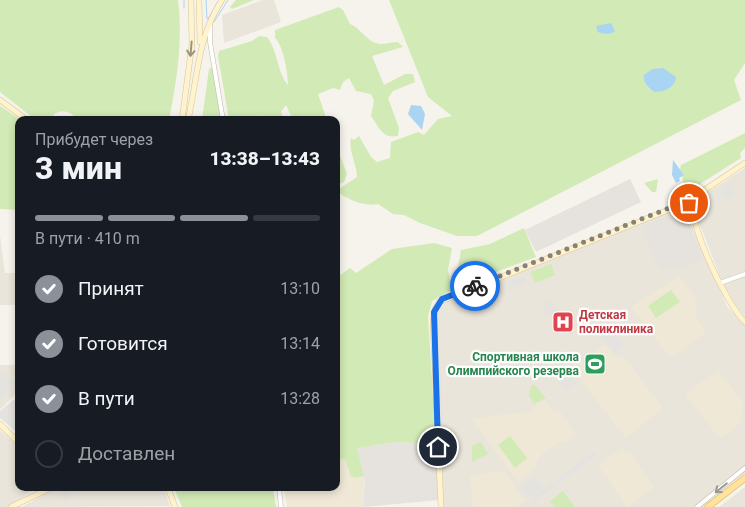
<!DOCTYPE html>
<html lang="ru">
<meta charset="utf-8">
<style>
:root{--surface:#171b24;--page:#242831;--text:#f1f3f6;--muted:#9ea1a6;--line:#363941;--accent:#8c9099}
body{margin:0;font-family:Roboto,sans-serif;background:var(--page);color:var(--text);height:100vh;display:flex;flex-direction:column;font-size:19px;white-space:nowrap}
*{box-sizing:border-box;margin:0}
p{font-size:16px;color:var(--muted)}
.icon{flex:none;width:28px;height:28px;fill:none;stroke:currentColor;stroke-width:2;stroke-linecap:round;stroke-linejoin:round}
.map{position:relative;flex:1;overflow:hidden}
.sheet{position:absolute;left:15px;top:116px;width:325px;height:375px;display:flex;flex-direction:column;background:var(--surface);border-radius:10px;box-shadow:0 2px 8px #0003}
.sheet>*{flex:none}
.pin{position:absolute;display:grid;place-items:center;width:42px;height:42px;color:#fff;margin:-21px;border:2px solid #fff;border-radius:50%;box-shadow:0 1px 5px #0007}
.courier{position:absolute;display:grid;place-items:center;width:50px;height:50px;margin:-25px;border:4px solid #1a73e8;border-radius:50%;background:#fff;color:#222;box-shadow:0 1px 6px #0007}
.head em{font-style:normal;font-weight:800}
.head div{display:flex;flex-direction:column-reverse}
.head{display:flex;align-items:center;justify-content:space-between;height:85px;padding:0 20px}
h1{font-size:32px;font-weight:800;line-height:38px}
.bar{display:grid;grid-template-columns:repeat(4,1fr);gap:8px 5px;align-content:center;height:60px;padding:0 20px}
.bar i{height:6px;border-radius:4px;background:var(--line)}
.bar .selected{background:var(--accent)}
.bar p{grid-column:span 4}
ol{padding:0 20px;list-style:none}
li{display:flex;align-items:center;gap:15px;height:55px}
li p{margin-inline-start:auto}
li .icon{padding:5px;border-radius:50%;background:var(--accent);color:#fff;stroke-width:4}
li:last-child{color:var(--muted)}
li i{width:28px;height:28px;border:2px solid var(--line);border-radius:50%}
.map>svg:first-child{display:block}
.residential{fill:#eae5da}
.industrial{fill:#e6e2dd}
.education{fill:#efe8d6}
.green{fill:#d2eab5;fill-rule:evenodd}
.parking{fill:#e5e3e0}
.water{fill:#a9d4f2}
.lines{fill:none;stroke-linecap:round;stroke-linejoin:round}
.stream{stroke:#a9d4f2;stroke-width:1}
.street-casing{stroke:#c2bbae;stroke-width:5}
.secondary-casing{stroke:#d6c79b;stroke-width:6}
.primary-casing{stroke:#e6c16a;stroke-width:7}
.street{stroke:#fff;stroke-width:4}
.secondary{stroke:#fff3cd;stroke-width:5}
.primary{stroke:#ffe39c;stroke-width:5.5}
.oneway{stroke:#9c937c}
.oneway2{stroke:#9c9892}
.done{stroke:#878178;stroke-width:5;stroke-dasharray:0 9}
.route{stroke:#1a73e8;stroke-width:6}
.labels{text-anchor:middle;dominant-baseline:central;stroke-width:4.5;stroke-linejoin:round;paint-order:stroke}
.health-label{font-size:12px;font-weight:bold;fill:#be3a42;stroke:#fff;text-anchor:start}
.leisure-label{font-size:12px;font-weight:bold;fill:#27864d;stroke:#fff;text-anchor:end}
</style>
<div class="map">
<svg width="745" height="507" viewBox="0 0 745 507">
<rect width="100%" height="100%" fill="#f6f3ec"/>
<!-- residential -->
<path class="residential" d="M263,0H274L281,22L224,43L222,15Z
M745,168V317L736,306L721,279L693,207L697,199Z
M678,211L689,220L728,308L745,324V473L704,507H442L434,313L437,306L449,298L670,212Z
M0,235L5,273H19V305H0Z
M0,365H19V390L0,410Z
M0,430L19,447V488H37L7,507H0Z
M745,487V507H719Z
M55,488H164L170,506L22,507Z"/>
<!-- industrial -->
<path class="industrial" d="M630,179L641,202L536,252L525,230Z
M670,215L687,220L703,259L678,269L675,266L665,270L661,268L656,263L641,227Z
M397,442L436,444L439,500L363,507L365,481L357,448Z"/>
<!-- education -->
<path class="education" d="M679,276L696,299L695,316L705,330L704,334L673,357L669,356L631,307Z
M605,344L615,357H624L663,408L626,438L573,370Z
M718,371L744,403L740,423L723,437L718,436L685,394Z
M545,400L554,413L559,410L576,435L564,443L561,441L540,456L533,470L518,482L472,419L533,411L535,405Z
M336,440L357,448L365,481L363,507H287L284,488H336Z
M622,449L626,453L629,451L654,487L627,507L598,465Z
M504,471L525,501L516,507H473L470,476Z"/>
<!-- green -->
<path class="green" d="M0,0H178C183,41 177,80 169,120H79C71,113 64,108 54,114L52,120H36L0,92Z
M236,0H254L232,9L230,7Z
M389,0H745V63L734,80L741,100L477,236H457L420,223L404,215L393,214L378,204C364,207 347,199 336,191L357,177C357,164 348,151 351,138L354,140L359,136L371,157L377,162L390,158L391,142L418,132L424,135L438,119L452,116L428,97ZM644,81L671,88L654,92L648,88Z
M339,7L343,10L350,24C362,29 367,43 381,44C386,44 392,42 398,42L403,47L372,56L384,85L405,74H413L415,82L393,91L388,98L399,128L398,136C382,139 379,127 371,116L374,101L371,94L356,91L349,78L343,82L340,90L333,88L318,94L327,120H293L286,105L281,112L284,120H266L264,116C252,115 242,120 229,120L218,56L219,51L252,41L259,36L267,37C278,51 277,72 288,85C288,73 283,45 275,38V30Z
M213,67L221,120H202L209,69Z
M0,106L21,120H19V210L0,209Z
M745,133V148L740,153L741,158L692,189L685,191L682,176L684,175L680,169L681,165Z
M336,145L347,174L344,182L336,185Z
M658,179L656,192H652L644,183Z
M524,228L536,257L461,285L457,273L461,250L490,244Z
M434,243L452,248L448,270L452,290L432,301L428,317L436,444L397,442L357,448L364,476L355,478L351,476L345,459L336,458V278L350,268L356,273L392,249Z
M551,264L555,275L535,283L530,272Z
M671,290L680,302L656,318L648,306Z
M534,384L546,398L534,404L529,396L531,386Z
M510,436L527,458L515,468L498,445Z
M481,442L488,454L472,462V446Z
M174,488H273L276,507H182Z
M563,491L575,507H554L550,501Z"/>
<!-- parking -->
<path class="parking" d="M731,183L736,197L730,199L724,197L720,187Z
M524,276L526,283L510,289L507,282Z
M551,300L558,310L548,317L542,305Z
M611,328L626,345L616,354L601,336Z
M563,366L576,383L565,391L553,374Z
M0,371L13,382L1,399L0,398Z
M441,373L445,442H441L437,374Z
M13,400L19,401V428L14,430L0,418V411Z
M594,451L597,455L532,504L529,500Z
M536,476L544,487L528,498L520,487Z
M59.5 494a5.5 5.5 0 1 1 11 0a5.5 5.5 0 1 1-11 0Z"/>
<!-- water -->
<path class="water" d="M611,23L615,31C610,35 604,34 598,32L596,26Z
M663,68L676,77C675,88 664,92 654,92C647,87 643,83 644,75L652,69Z
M411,105L421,106L425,114L422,130L408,114Z
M673,160L684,175L679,178L680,181L676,183L672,175Z"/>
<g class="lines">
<!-- stream -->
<path class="stream" d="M184,0V8
M206,0L207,19
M208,19L219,0
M214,22L228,0"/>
<!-- street casing -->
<g class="street-casing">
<path id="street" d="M210,26V42L223,120
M720,283L745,274
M279,488L281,507
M697,507L745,468"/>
</g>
<!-- secondary casing -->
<g class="secondary-casing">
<path id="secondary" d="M199,0L200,42
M0,100L27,120
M182,120L192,44L191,0
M188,120C198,77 197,38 222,0
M695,197C683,216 728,307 745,322
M671,210L681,211L693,221
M0,424L19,443
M168,488L175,507
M11,507L50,488
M441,507L433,322L435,309L439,302L668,210L697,195L745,163"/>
</g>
<!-- primary casing -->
<g class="primary-casing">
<path id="primary" d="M708,507L745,478"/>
</g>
<!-- street -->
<use href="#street" class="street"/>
<!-- secondary -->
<use href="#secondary" class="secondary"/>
<!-- primary -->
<use href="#primary" class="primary"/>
</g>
<!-- one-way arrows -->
<defs><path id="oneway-shaft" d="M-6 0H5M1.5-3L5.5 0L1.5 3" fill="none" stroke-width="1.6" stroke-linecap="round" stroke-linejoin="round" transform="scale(1.25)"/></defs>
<use class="oneway" href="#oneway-shaft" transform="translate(191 49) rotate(95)"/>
<use class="oneway2" href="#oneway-shaft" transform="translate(721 488) rotate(141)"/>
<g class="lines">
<!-- done -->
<path class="done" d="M475,286L684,202L689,203"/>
<!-- route -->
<path class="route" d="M438,447L434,312L442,299L475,286"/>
</g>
<!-- icons -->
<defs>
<g id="hospital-square" transform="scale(1.125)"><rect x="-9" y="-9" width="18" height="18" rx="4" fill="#e0444e" stroke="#fff"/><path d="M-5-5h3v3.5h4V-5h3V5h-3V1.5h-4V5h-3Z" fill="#fff"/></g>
<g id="stadium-square" transform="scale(1.125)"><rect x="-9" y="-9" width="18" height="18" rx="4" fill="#2e9e5b" stroke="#fff"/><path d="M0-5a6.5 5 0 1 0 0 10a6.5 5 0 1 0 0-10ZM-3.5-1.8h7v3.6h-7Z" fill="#fff"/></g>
</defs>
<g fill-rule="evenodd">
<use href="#hospital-square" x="563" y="322"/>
<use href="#stadium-square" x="595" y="364"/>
</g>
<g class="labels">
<!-- health labels -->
<g class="health-label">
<text x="579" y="315">Детская<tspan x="579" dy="14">поликлиника</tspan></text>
</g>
<!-- leisure labels -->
<g class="leisure-label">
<text x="579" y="357">Спортивная школа<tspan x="579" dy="14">Олимпийского резерва</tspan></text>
</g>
</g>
</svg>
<div class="pin" style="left:689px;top:203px;background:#ea580c"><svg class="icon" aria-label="bag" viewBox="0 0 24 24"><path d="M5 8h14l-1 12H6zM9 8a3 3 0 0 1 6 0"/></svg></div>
<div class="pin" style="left:438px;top:447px;background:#1f2937"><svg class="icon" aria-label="home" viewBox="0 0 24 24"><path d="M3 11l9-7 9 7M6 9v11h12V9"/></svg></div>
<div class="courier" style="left:475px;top:286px"><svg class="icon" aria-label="bike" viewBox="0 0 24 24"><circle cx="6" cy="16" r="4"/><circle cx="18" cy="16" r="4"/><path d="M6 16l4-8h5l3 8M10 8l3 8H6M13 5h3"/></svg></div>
<section class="sheet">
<div class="head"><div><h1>3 мин</h1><p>Прибудет через</p></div><em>13:38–13:43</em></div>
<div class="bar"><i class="selected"></i><i class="selected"></i><i class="selected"></i><i></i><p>В пути · 410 m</p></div>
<ol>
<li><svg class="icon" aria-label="check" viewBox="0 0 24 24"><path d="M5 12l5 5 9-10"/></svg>Принят<p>13:10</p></li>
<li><svg class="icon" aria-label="check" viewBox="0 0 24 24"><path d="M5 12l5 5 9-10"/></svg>Готовится<p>13:14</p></li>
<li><svg class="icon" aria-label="check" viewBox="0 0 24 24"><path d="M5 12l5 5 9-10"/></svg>В пути<p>13:28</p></li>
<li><i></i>Доставлен</li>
</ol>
</section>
</div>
